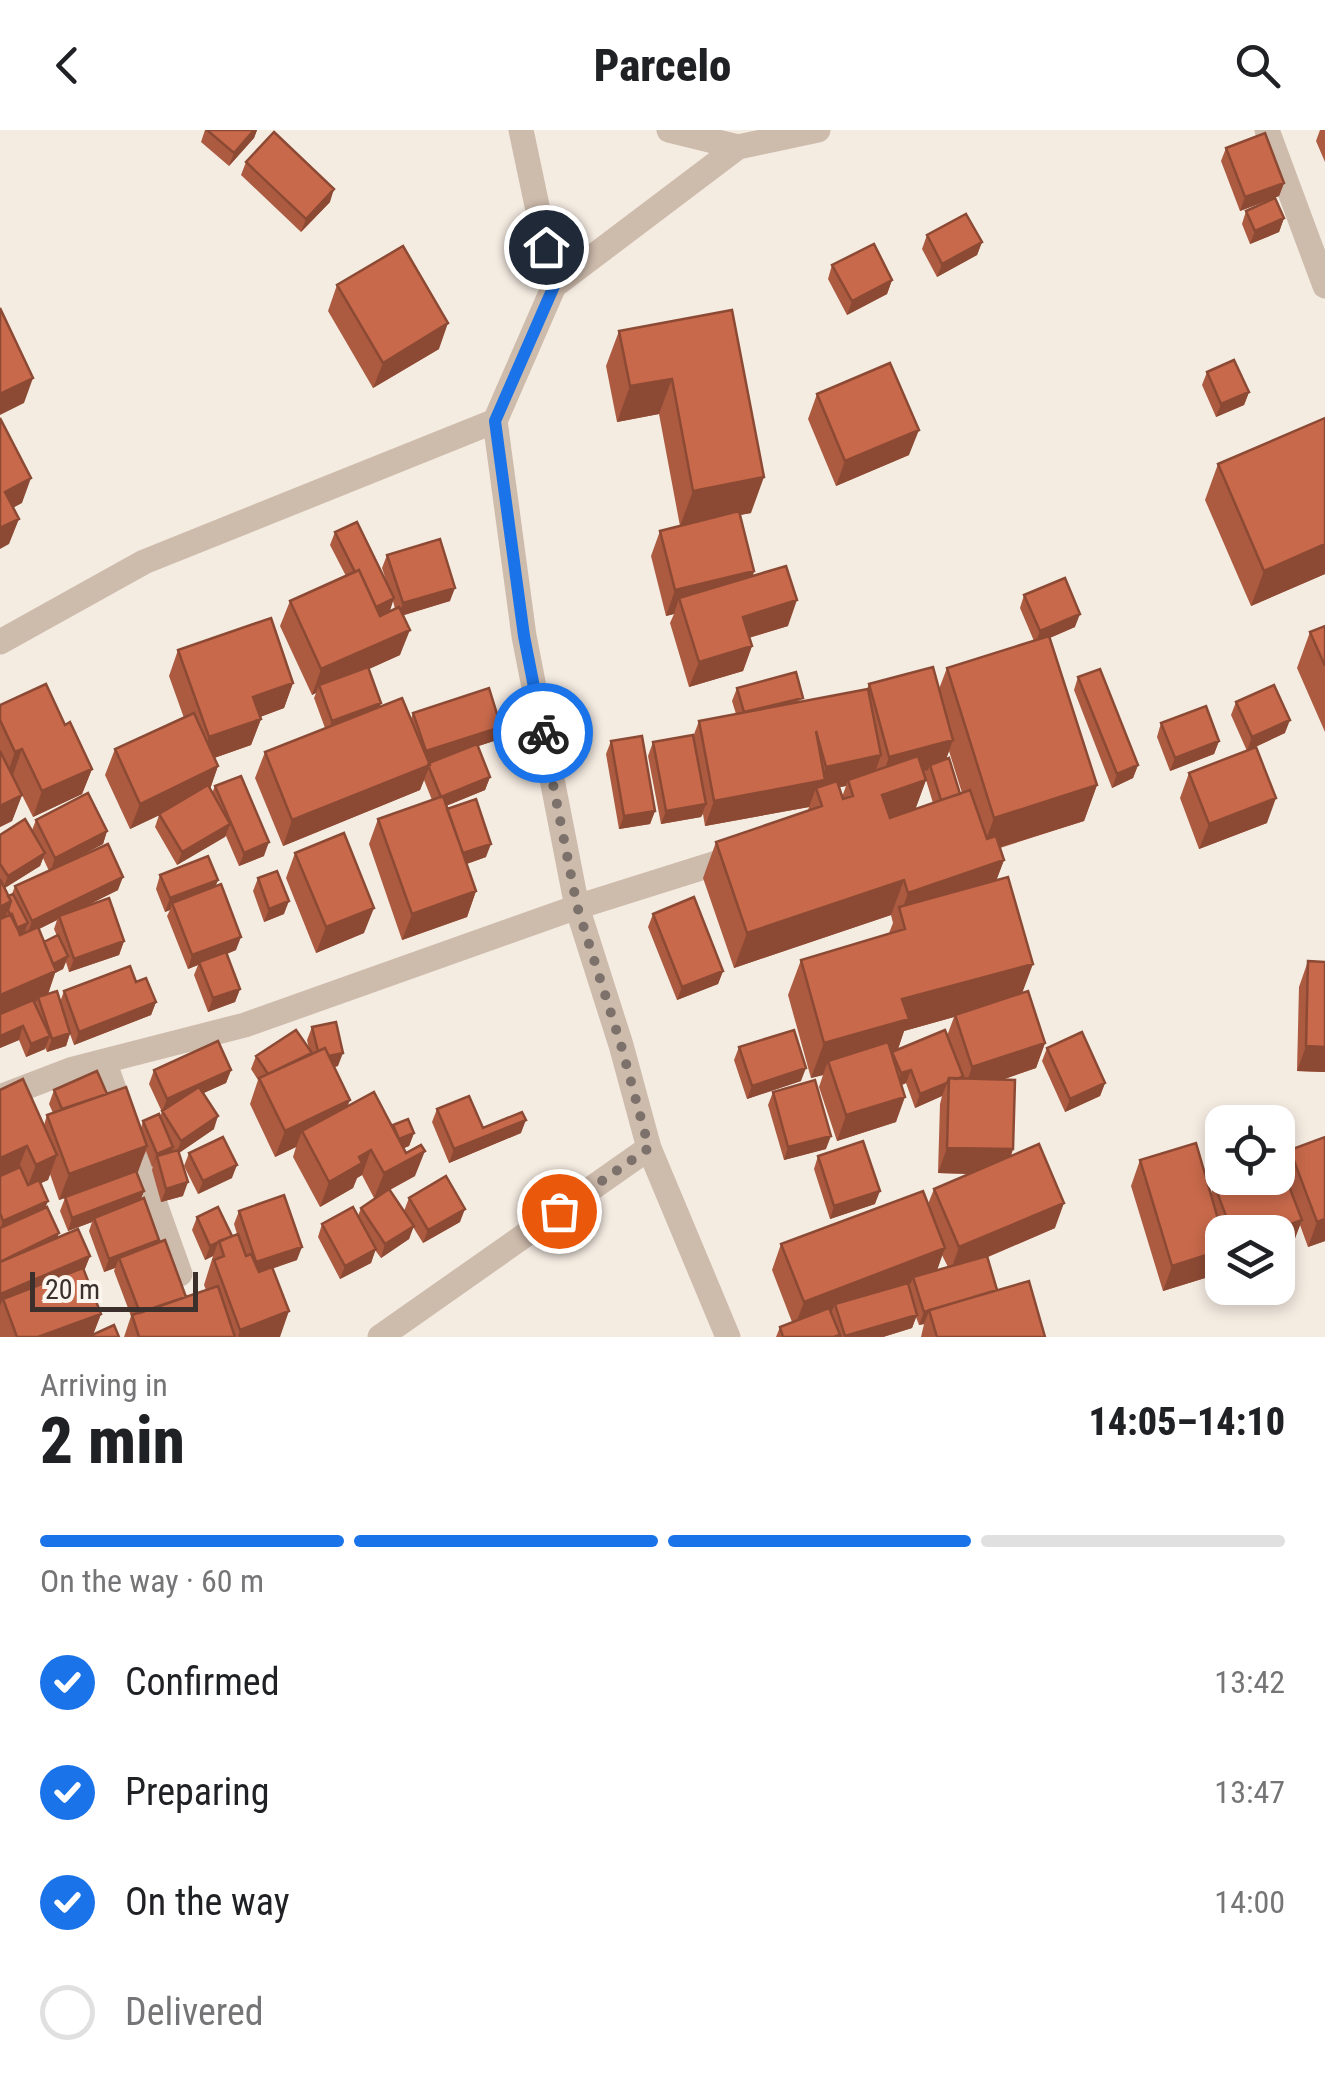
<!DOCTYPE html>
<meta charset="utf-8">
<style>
:root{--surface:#fff;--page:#f2f2f2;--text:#202124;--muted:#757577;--line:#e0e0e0;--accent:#1a73e8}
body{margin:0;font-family:"Roboto Condensed",sans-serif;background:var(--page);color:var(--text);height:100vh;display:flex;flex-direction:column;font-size:38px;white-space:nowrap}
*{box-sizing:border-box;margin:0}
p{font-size:32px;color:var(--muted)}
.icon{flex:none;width:55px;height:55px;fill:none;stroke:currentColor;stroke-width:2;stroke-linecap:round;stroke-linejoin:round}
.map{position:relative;height:1207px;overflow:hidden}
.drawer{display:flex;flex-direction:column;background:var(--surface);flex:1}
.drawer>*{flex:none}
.controls{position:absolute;left:1205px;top:975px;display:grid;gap:20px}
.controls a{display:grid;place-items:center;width:90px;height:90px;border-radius:20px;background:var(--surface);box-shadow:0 5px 15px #0003;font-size:50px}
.scale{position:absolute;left:30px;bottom:25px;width:168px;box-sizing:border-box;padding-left:10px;border:5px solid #3b302b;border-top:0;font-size:28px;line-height:35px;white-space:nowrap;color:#3b302b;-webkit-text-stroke:8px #fbf5ee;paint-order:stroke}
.pin{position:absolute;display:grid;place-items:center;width:85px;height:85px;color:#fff;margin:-42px;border:5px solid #fff;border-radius:50%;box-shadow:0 2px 10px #0007}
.courier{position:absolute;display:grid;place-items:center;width:100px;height:100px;margin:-50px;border:8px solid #1a73e8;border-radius:50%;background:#fff;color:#222;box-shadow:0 2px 12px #0007}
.headline em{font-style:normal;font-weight:800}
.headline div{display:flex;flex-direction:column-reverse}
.headline{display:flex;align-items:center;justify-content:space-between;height:170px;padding:0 40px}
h1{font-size:65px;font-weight:800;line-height:75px}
.bar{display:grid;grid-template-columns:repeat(4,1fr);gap:15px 10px;align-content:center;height:120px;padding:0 40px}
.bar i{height:12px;border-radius:8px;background:var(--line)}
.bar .current{background:var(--accent)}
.bar p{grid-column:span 4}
ol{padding:0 40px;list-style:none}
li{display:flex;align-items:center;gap:30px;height:110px}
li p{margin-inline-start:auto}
li .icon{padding:10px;border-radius:50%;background:var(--accent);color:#fff;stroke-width:4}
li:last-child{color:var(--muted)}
li i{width:55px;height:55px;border:5px solid var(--line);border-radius:50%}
header{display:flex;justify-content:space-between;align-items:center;height:130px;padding:0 40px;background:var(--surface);font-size:45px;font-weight:800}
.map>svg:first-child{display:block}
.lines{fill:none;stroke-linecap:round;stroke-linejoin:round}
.street{stroke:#cdbbac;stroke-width:25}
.wall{fill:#ac5a40;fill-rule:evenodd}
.shaded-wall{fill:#8c4a34}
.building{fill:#c8694b;stroke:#8c4a34;stroke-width:2.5}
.done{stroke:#7c716b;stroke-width:10;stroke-dasharray:0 18}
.route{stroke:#1a73e8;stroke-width:12}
</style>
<header><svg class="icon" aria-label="back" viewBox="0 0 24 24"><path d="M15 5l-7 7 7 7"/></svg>Parcelo<svg class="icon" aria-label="search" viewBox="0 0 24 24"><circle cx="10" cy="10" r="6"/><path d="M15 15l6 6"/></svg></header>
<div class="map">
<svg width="1325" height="1207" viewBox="0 0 1325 1207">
<rect width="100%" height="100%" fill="#f4ebe1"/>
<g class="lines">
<!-- street -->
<path class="street" d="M521,0L554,156
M669,0L738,17L818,0
M1267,0L1325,156
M0,512L144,432L495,291
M104,931L180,1144
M0,967L73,939L245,895L577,777L739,726
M380,1207L649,1018
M728,1207L649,1018L621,915L577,777L524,506L495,291L554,156L738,17"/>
</g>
<!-- wall -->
<path class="wall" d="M205,0H257L254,8L229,36L201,12Z
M1320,0H1325V32L1316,11Z
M1226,18L1284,53L1279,66L1240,81L1221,31Z
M246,32L330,72L301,102L241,45Z
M1246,81L1284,88L1279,102L1250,114L1242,94Z
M927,105L982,112L977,125L937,147L922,119Z
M832,135L892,150L887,164L847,185L828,149Z
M337,155L439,219L373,258L328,181Z
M732,180L751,383L740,385L754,441L753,446L788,496L749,508L752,516L743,541L689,557L670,493L674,484L666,486L651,426L660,401L680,396L659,284L617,292L606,236L619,201Z
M1207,242L1249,262L1244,275L1216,287L1202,255Z
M817,264L909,325L836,356L808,289Z
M1325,288V444L1251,476L1205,370L1218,334Z
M335,402L387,453L382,438L387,425L450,471L403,485L400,525L368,539L381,573L379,577L411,589L413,583L497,610L478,616L490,647L485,660L446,676L486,727L467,734L476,761L467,787L402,810L369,714L378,689L432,670L424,650L420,660L283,716L255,648L265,622L325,598L314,568L316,563L312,565L280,496L290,471L346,446L330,415ZM393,471L395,479L380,486Z
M1024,465L1075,497L1050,508L1097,655L1084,691L1000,718L1004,730L996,750L1022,863L1045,913L1036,938L1002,950L1013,1019L1011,1026L1055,1098L988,1127L997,1160L1045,1207H921L924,1194L919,1195L916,1187L912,1198L883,1207H776L780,1197L792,1192L772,1140L781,1114L928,1074L934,1059L969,1044L938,1043L940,974L942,966L915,978L906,953L902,955L896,992L837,1011L819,957L823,945L811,948L788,865L801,830L889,803L893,793L891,785L734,838L703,748L716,712L808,680L809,677L705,696L703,684L701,687L661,694L648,626L653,612L693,607L699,591L736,584L732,571L737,558L802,571L867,559L869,554L939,559L947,538L1034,511L1020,478ZM949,621L962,663L960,664L946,629ZM926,650L933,673L915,679ZM846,656L842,667L839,657ZM954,887L947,906L898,919L904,901ZM942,1125L948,1137L937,1140Z
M1325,496V602L1297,538L1310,502Z
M178,520L293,553L284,578L260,587L261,589L251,615L214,628L218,636L210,659L212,663L215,656L264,726L239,736L226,706L177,735L155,697L159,685L130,699L105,645L115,619L184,588L169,546Z
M1078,547L1138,635L1133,648L1112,658L1074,560Z
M1236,572L1285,603L1250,619L1267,693L1199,719L1180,668L1189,643L1247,621L1231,585Z
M0,575L65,595L92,639L82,664L33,687L12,645L22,665L12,691L0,697Z
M1161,593L1219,611L1214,624L1170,641L1157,607Z
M611,611L655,681L650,694L619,699L606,624Z
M36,690L107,701L103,714L68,732L118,760L86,776L124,811L119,825L69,842L66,832L63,839L55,843L48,864L60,872L64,861L136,852L156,872L151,885L74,915L70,904L66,916L47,922L45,917V919L26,927L19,910L0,918V705L32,700ZM43,728L49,741L15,756L12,764L8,766L5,758L40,736ZM57,790L54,799L57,806L44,812L39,799Z
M295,723L364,803L316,823L286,748Z
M160,745L218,750L215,756L236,820L227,824L240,859L235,872L208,882L194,845L198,835L188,839L167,786L170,780L165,782L156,759Z
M258,748L284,784L264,792L253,761Z
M653,784L723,841L718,854L677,870L648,797Z
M1308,831L1325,942L1297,941L1299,857Z
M312,897L338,936L334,937L347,977L393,997L414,1003L409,1016L404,1018L415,1046L390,1060L404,1081L409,1068L460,1092L423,1113L413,1097L409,1109L381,1128L375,1120L371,1133L340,1149L318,1107L322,1094L358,1086L361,1078L374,1068L362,1045L357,1048L353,1058L320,1077L293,1027L296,1017L275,1027L250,974L258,950L251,939L256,926L309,919L307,910Z
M739,917L801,951L747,969L734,930Z
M1047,918L1105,953L1100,966L1065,982L1042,931Z
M154,940H231L226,953L203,963L214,999L179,1023L183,1066L161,1072L152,1040L153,1036L152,1037L146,1021L137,1042L144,1061L140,1070L158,1113L186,1167L206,1160L204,1155L213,1126L205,1130L192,1100L197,1087L232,1106L237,1104L234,1094L239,1081L297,1130L272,1138L280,1207H124L131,1186L114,1141L115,1138L104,1142L89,1101L92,1092L68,1101L60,1081L65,1068L59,1070L50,1044L48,1050L41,1053L46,1077L58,1108L90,1126L84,1140L101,1184L93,1205L119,1207H0V960L44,995L47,985L53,983L49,974L54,960L107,964L141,998L143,991L160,986L162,982L149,954Z
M773,962L826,1019L784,1030L768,975Z
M437,979L483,998L521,1003L449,1033L432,992Z
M1325,1007V1111L1308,1117L1300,1095L1292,1116L1278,1102H1222V1132L1218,1144L1163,1161L1131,1056L1140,1030L1211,1064L1214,1054L1283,1040L1290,1020Z
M189,1023L232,1048L198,1064L184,1036Z
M818,1026L875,1074L830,1089L814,1039Z"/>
<!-- shaded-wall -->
<path class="shaded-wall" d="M254,0H257L254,8L229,36L234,23Z
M1284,53L1279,66L1240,81L1245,67Z
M334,59L330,72L301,102L306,89Z
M1284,88L1279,102L1250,114L1255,101Z
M982,112L977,125L937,147L942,134Z
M892,150L887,164L847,185L852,171Z
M448,193L439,219L373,258L383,233Z
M33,248L24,273L0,285V264Z
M672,249L659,284L617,292L630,256Z
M1249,262L1244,275L1216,287L1221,274Z
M919,300L909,325L836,356L845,331Z
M764,347L751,383L680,396L693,361Z
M31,348L22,373L0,385L5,362Z
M19,389L9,414L0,419V398Z
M1325,414V444L1251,476L1264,441Z
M754,441L745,466L679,468L674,484L666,486L675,460Z
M455,458L450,471L398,487L403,473Z
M394,468L390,481L368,492L373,479Z
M797,470L788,496L734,512L743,487Z
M1080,484L1075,497L1035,514L1040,501Z
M410,500L400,525L321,561L319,555L316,563L312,565L321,539Z
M752,516L743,541L689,557L699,532Z
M293,553L284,578L244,593L253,567Z
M381,573L376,586L327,604L332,591Z
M261,589L251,615L200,633L209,607Z
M1290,590L1285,603L1247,621L1252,607Z
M501,597L497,610L421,635L426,621Z
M953,610L944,635H930L928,640L880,653L889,627Z
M1219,611L1214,624L1170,641L1175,628Z
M22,619L13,645L6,648L15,622Z
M881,625L872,651L848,650L846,656L821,661L816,658L809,677L705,696L714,671L820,651L826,637Z
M430,635L420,660L283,716L292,690Z
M1138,635L1133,648L1112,658L1117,644Z
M218,636L209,662L130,699L140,674Z
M92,639L82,664L33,687L42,661Z
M490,647L485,660L436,680L441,667Z
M926,650L913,686L869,701L882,665Z
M1097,655L1084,691L981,723L994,688Z
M22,665L12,691L0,697V676Z
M1276,668L1267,693L1199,719L1209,694Z
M706,674L701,687L661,694L666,681Z
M655,681L650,694L619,699L624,686Z
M230,694L225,707L177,735L182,722Z
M107,701L103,714L50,742L55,728Z
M269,712L264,726L239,736L244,723Z
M491,714L486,727L457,737L462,723Z
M45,723L40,736L3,759L8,746Z
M1004,730L991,765L901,783L908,763Z
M123,747L118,760L60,789L59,786L57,790L27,805L32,791Z
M218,750L213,763L172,773L170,780L165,782L170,768Z
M904,750L891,785L734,838L747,803Z
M476,761L467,787L402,810L412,784Z
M11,771L2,797L0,798V777Z
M289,771L284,784L264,792L269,779Z
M374,778L364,803L316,823L326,797Z
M28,793L23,806L12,811L17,798Z
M241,807L236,820L200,834L199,832L198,835L188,839L192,825Z
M124,811L119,825L69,842L74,829Z
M68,826L63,839L55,843L47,867H38L37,871L0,887V865Z
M1033,834L1020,869L955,885L954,887L904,901L896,925L828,931L823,945L811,948L824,913L902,869Z
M723,841L718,854L677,870L682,857Z
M240,859L235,872L208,882L213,868Z
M156,872L151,885L74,915L79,902Z
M23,896L19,910L0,918V906Z
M70,903L66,916L47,922L52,909Z
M50,906L45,919L26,927L31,914Z
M1045,913L1036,938L963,963L972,937Z
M1306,916L1325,917V942L1297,941Z
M343,923L338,936L315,942L320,928Z
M806,938L801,951L747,969L752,956Z
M231,940L226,953L162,982L167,969Z
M911,940L906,953L896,957L901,943Z
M947,953L942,966L915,978L920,964Z
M1105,953L1100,966L1065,982L1070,969Z
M905,967L896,992L837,1011L846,985Z
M350,970L340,995L302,1001L296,1017L275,1027L285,1001Z
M218,986L214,999L176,1025L181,1011Z
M526,990L521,1003L449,1033L454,1019Z
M414,1003L409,1016L394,1022L399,1009Z
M831,1006L826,1019L784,1030L788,1017Z
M27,1016L17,1042L0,1049V1028Z
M147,1016L138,1042L59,1070L69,1044Z
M173,1017L168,1030L157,1026L152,1037L157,1024Z
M947,1018L1013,1019L1004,1045L938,1043Z
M371,1020L362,1045L357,1048L353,1058L320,1077L329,1052L359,1027Z
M425,1021L415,1046L374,1068L384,1043Z
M57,1025L48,1050L26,1060L36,1035Z
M237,1035L232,1048L198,1064L203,1051Z
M188,1052L183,1066L161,1072L166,1059Z
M144,1061L139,1074L94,1088L92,1092L68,1101L72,1088Z
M880,1061L875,1074L830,1089L834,1076Z
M48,1071L43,1084L0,1100L3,1091Z
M1064,1073L1055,1098L950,1143L959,1117Z
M465,1079L460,1092L423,1113L428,1100Z
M1325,1089V1111L1308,1117L1317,1092Z
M1302,1090L1292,1116L1278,1121V1102H1268Z
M414,1096L409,1109L381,1128L385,1114Z
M59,1103L54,1117L0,1132Z
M159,1110L154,1123L119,1128L115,1138L104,1142L109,1129Z
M218,1113L213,1126L205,1130L210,1116Z
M302,1117L297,1130L252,1146L256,1132Z
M945,1118L936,1143L913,1147L911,1153L837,1181L835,1174L831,1183L794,1198L804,1172Z
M376,1119L371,1133L340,1149L345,1136Z
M1222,1120V1132L1218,1144L1163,1161L1172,1136Z
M90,1126L85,1139L5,1174L3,1169L0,1176V1164Z
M289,1181L280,1207H238L240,1200Z
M929,1181L924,1194L919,1195L924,1182Z
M101,1184L92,1207H38Z
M917,1185L912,1198L883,1207H844Z"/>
<!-- building -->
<path class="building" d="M207,0H254L234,23Z
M274,2L334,59L306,89L246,32Z
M1265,3L1284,53L1245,67L1226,18Z
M1275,68L1284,88L1255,101L1246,81Z
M966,84L982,112L942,134L927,105Z
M874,114L892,150L852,171L832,135Z
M403,116L448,193L383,233L337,155Z
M0,178L33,248L0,264Z
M732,180L764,347L693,361L672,249L630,256L619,201Z
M1234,230L1249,262L1221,274L1207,242Z
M890,233L919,300L845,331L817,264Z
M0,288L31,348L5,362L19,389L0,398Z
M1325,288V414L1264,441L1218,334Z
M739,381L754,441L675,460L660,401Z
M357,392L394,468L376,477L359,440L355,442L335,402Z
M440,409L455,458L403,473L387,425Z
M786,436L797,470L743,487L752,516L699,532L679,468Z
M359,440L380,486L399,477L410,500L321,539L290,471Z
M1065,448L1080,484L1040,501L1024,465Z
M271,488L293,553L253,567L261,589L209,607L178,520Z
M1325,496V536L1310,502Z
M1049,506L1097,655L994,688L947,538Z
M368,537L381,573L332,591L319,555Z
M933,537L953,610L889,627L869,554Z
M1100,539L1138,635L1117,644L1078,547Z
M796,542L803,568L744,582L737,558Z
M46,554L65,595L70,592L92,639L42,661L22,619L15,622L0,590V575Z
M1274,555L1290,590L1252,607L1236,572Z
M489,558L501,597L426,621L413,583Z
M868,559L881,625L826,637L816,601L825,650L714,671L699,591Z
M402,568L430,635L292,690L265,622Z
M1206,576L1219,611L1175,628L1161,593Z
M194,583L218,636L140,674L115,619Z
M693,605L706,674L666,681L653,612Z
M642,606L655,681L624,686L611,611Z
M477,614L490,647L441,667L428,635L429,633Z
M1256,617L1276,668L1209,694L1189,643Z
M0,621L22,665L0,676Z
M918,626L926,650L882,665L890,688L970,660L987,709L996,706L1004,730L908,763L904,750L747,803L716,712L822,676L816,658L837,651L843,669L853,666L848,650Z
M949,628L960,664L941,670L930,635Z
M241,646L269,712L244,723L215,656Z
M208,655L230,694L182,722L159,684Z
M88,663L107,701L55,728L36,690Z
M443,666L476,761L412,784L378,689Z
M476,669L491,714L463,723L447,679Z
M25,689L45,723L8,746L0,734V705Z
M344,703L374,778L326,797L295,723Z
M108,714L123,747L32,791L15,756Z
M208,726L218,750L170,768L160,745Z
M277,741L289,771L269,779L258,748Z
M1008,747L1033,834L902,869L909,889L824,913L801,830L905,799L899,777Z
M0,749L11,771L0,777Z
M221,754L241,807L192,825L172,773Z
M13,764L28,793L17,798L8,780L11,771L8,766Z
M694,767L723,841L682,857L653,784Z
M109,768L124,811L74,829L59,786Z
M12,784L20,805L38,797L56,841L0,865V789Z
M58,805L68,826L53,834L44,812Z
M226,822L240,859L213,868L199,832Z
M1308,831L1325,832V917L1306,916Z
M130,836L136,852L146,848L156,872L79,902L64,861Z
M57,861L70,903L52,909L38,867Z
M1028,861L1045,913L972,937L955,885Z
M33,870L50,906L31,914L23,896L0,906V884Z
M336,892L343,923L329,926L325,918L318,921L312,897Z
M296,900L312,923L268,944L256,926Z
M794,900L806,938L752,956L739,917Z
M945,900L963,946L957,949L949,948L947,953L920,964L911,940L901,943L892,922Z
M1082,902L1105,953L1070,969L1047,918Z
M218,911L231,940L167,969L154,940Z
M888,912L905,967L846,985L828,931Z
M325,918L350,970L285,1001L259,948Z
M97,941L107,964L62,979L54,960Z
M949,948L1015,950L1013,1019L947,1018Z
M23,949L57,1025L36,1035L27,1016L0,1028V960Z
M815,950L831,1006L788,1017L773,962Z
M126,957L147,1016L69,1044L47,985Z
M199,957L218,986L181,1011L162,981Z
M374,962L406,1023L421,1015L425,1021L384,1043L371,1020L359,1027L362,1033L329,1052L302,1001Z
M469,966L483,998L522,982L526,990L454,1019L437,979Z
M159,984L173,1017L157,1024L143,991Z
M408,989L414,1003L399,1009L393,995Z
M223,1007L237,1035L203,1051L189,1023Z
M1325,1007V1089L1317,1092L1290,1020Z
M863,1011L880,1061L834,1076L818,1026Z
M1196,1013L1222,1103V1120L1172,1136L1140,1030Z
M1039,1014L1064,1073L959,1117L934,1059Z
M178,1020L188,1052L166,1059L157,1026Z
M1279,1030L1302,1090L1268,1102H1232L1214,1054L1232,1048H1278V1031Z
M20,1037L28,1055L39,1050L48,1071L3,1091L0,1083V1046Z
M136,1041L144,1061L72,1088L65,1067Z
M446,1046L465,1079L428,1100L409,1068Z
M389,1059L414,1096L385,1114L361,1078Z
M923,1061L945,1118L804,1172L781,1114Z
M284,1065L302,1117L256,1132L239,1081Z
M144,1068L159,1110L109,1129L94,1088Z
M47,1077L59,1103L0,1132V1098Z
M218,1077L232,1106L210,1116L197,1087Z
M353,1077L376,1119L345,1136L322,1094Z
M78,1099L90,1126L0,1164V1132Z
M238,1104L246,1126L251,1124L259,1142L272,1137L289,1181L240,1200L214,1130L224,1126L219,1111Z
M165,1110L186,1167L140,1183L119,1128Z
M987,1126L997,1160L924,1182L913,1147Z
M83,1138L101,1184L38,1207H17L3,1169Z
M1029,1151L1045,1207H937L929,1180Z
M908,1153L917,1185L845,1206L835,1174Z
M218,1156L235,1207H139L132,1185Z
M829,1178L841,1207L839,1205L834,1207H783L780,1197Z
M114,1195L119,1207H88Z"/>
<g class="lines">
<!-- done -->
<path class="done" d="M543,603L577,776L621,915L649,1018L559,1081"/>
<!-- route -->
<path class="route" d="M543,603L524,506L495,291L554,156L546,117"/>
</g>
</svg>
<div class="controls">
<a><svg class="icon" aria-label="locate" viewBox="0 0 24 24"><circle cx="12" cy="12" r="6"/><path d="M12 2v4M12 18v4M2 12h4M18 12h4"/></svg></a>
<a><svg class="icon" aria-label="layers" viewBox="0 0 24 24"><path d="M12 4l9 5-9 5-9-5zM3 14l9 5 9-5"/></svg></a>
</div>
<div class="scale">20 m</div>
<div class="pin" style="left:559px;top:1081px;background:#ea580c"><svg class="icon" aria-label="bag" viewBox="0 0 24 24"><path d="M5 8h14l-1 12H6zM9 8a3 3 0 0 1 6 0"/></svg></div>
<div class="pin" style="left:546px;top:117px;background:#1f2937"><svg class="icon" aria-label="home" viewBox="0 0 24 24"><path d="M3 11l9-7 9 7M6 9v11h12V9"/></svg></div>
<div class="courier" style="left:543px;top:603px"><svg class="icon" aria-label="bike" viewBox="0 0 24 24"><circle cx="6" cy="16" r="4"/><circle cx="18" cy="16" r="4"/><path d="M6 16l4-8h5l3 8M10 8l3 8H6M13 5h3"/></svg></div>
</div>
<section class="drawer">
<div class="headline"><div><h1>2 min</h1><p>Arriving in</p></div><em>14:05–14:10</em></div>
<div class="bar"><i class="current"></i><i class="current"></i><i class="current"></i><i></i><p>On the way · 60 m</p></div>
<ol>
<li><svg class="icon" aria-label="check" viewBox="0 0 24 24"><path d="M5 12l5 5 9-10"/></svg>Confirmed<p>13:42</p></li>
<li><svg class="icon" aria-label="check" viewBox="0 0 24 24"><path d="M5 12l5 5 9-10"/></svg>Preparing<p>13:47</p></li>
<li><svg class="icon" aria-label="check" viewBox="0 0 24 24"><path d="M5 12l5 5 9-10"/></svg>On the way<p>14:00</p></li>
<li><i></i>Delivered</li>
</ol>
</section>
